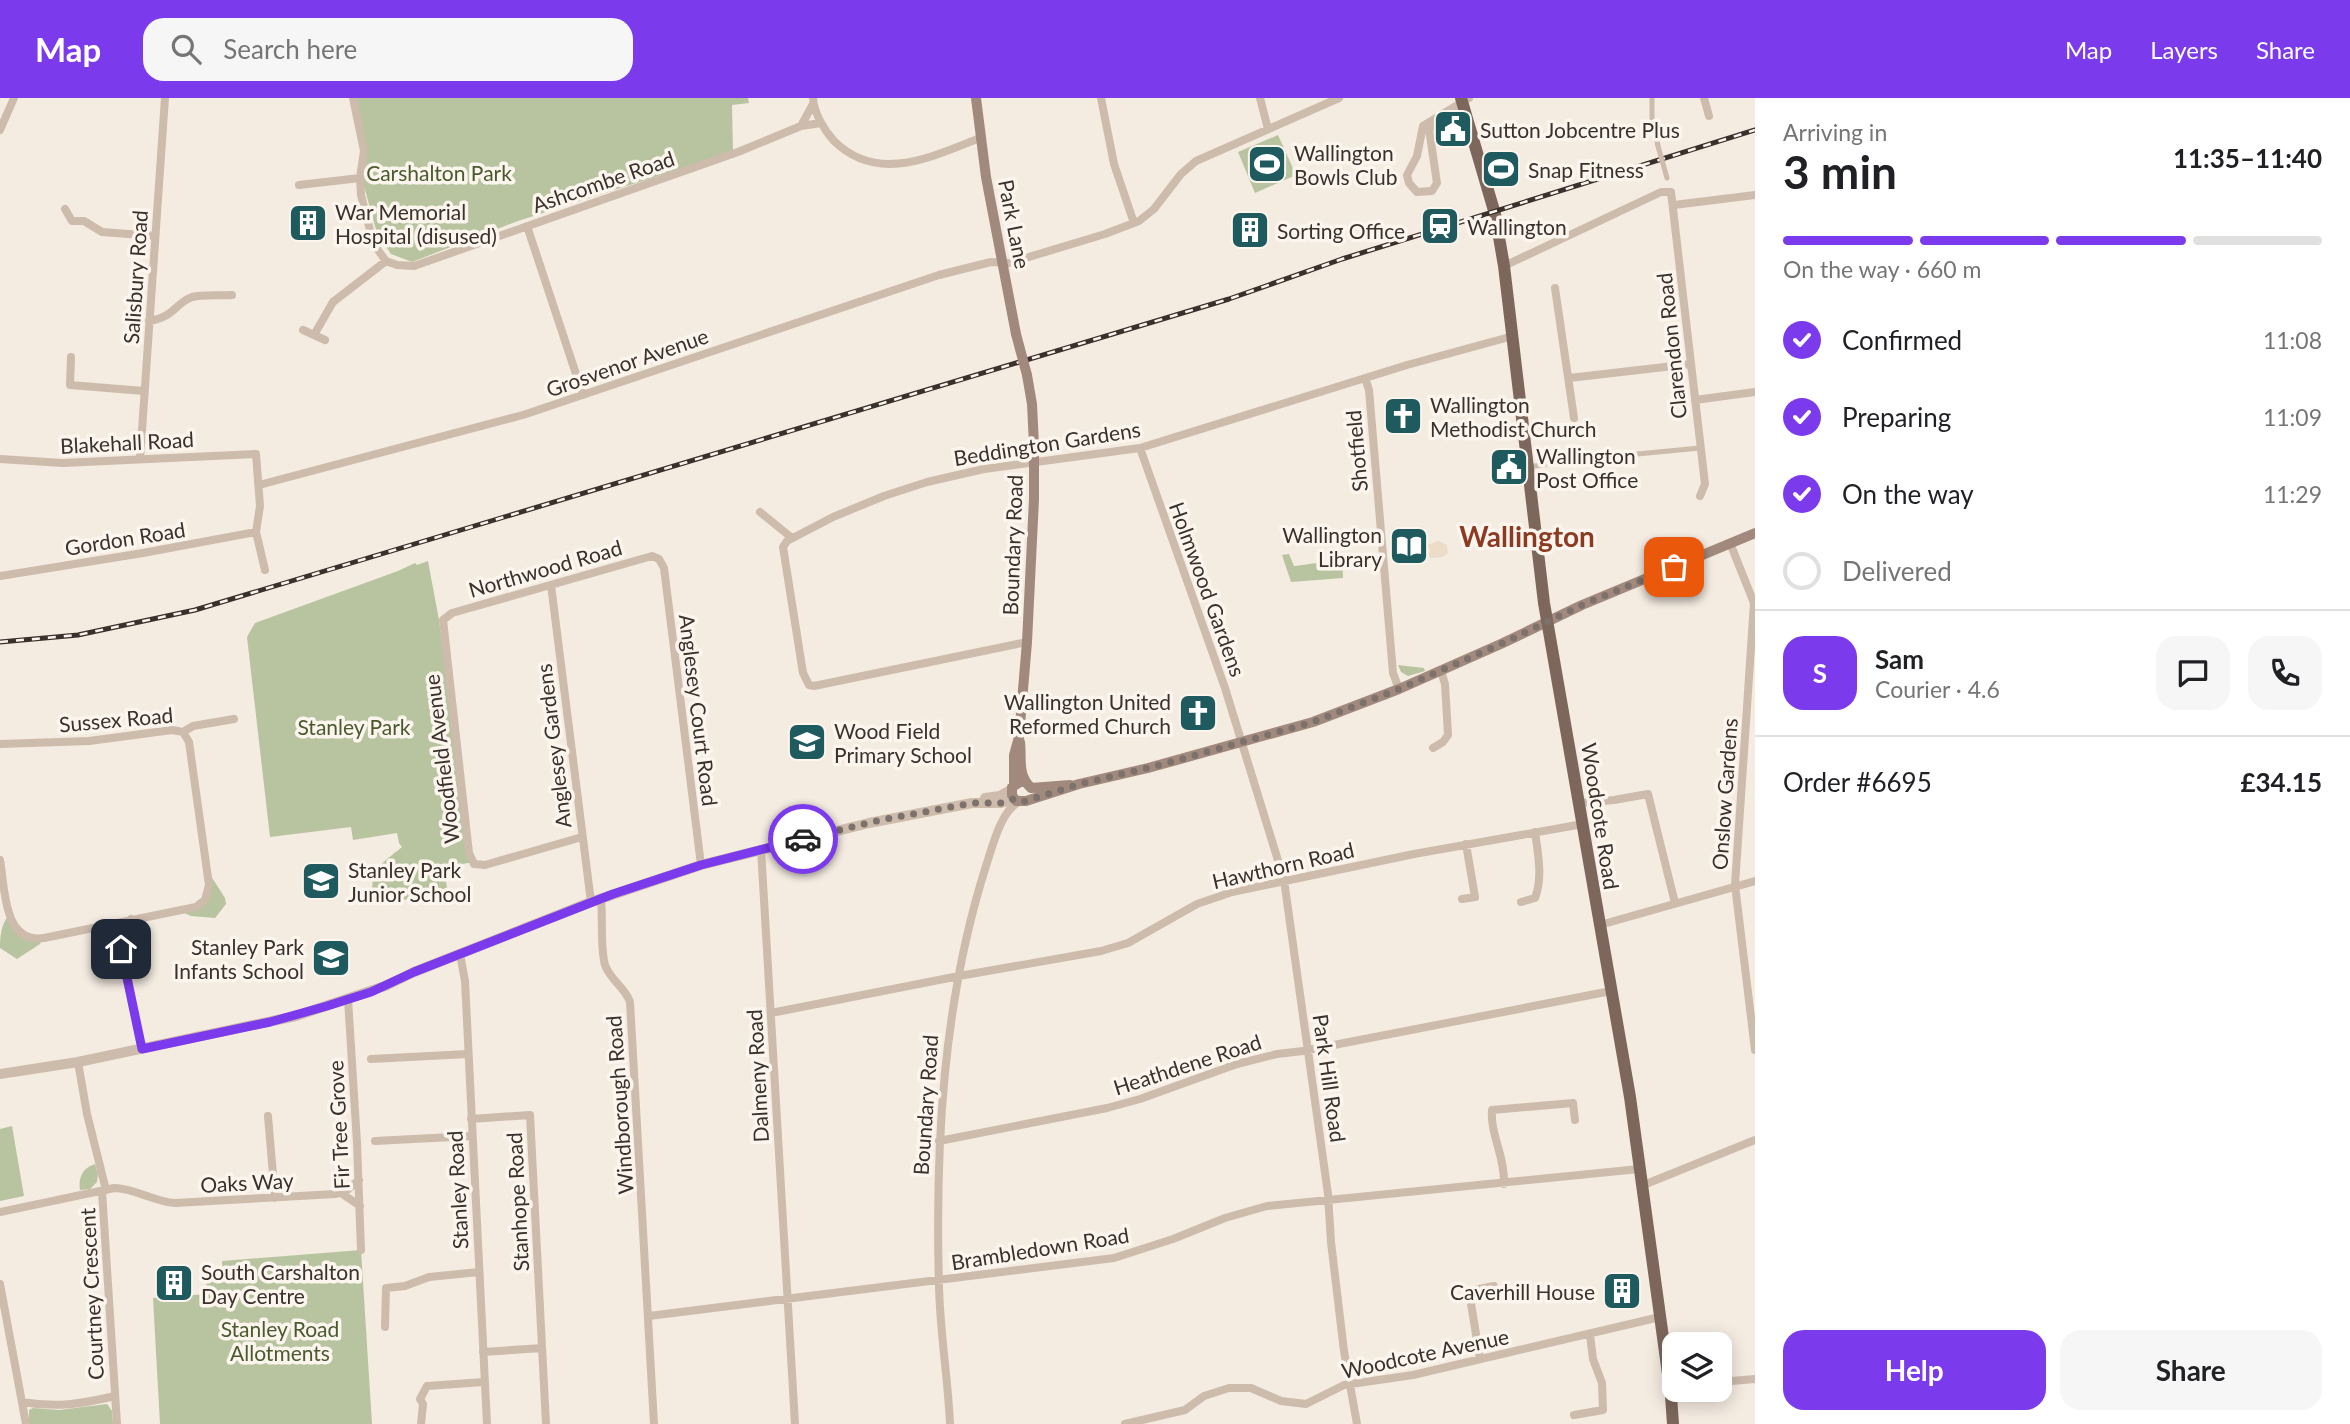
<!DOCTYPE html>
<meta charset="utf-8">
<style>
:root{--surface:#fff;--page:#f6f6f6;--text:#202124;--muted:#757577;--line:#e0e0e0;--accent:#7c3aed}
body{margin:0;font-family:Lato,sans-serif;background:var(--page);color:var(--text);height:100vh;display:flex;flex-direction:column;font-size:26px;white-space:nowrap}
*{box-sizing:border-box;margin:0}
p{font-size:23px;color:var(--muted)}
.icon{flex:none;width:38px;height:38px;fill:none;stroke:currentColor;stroke-width:2;stroke-linecap:round;stroke-linejoin:round}
.map{position:relative;flex:1;overflow:hidden}
.panel{display:flex;flex-direction:column;background:var(--surface);width:595px}
.panel>*{flex:none}
.buttons{position:absolute;left:1662px;top:1234px;display:grid;gap:14px}
.buttons a{display:grid;place-items:center;width:70px;height:70px;border-radius:14px;background:var(--surface);box-shadow:0 4px 18px #0003;font-size:35px}
.pin{position:absolute;display:grid;place-items:center;width:60px;height:60px;color:#fff;margin:-30px;border-radius:14px;box-shadow:0 4px 10px #0006}
.courier{position:absolute;display:grid;place-items:center;width:70px;height:70px;margin:-35px;border:5px solid #7c3aed;border-radius:50%;background:#fff;color:#222;box-shadow:0 2px 9px #0007}
.summary em{font-style:normal;font-weight:700}
.summary div{display:flex;flex-direction:column-reverse}
.summary{display:flex;align-items:center;justify-content:space-between;height:119px;padding:0 28px}
h1{font-size:46px;font-weight:700;line-height:52px}
.bar{display:grid;grid-template-columns:repeat(4,1fr);gap:10px 7px;align-content:center;height:84px;padding:0 28px}
.bar i{height:9px;border-radius:5px;background:var(--line)}
.bar .on{background:var(--accent)}
.bar p{grid-column:span 4}
.line{display:flex;align-items:center;gap:18px;padding:0 28px;border-top:2px solid var(--line)}
.line div{flex:1}
.round{display:grid;place-items:center;flex:none;width:74px;height:74px;border-radius:21px;background:var(--page)}
ol{padding:0 28px;list-style:none}
li{display:flex;align-items:center;gap:21px;height:77px}
li p{margin-inline-start:auto}
li .icon{padding:7px;border-radius:50%;background:var(--accent);color:#fff;stroke-width:4}
li:last-child{color:var(--muted)}
li i{width:38px;height:38px;border:4px solid var(--line);border-radius:50%}
.cta{display:flex;gap:14px;margin-top:auto;padding:14px 28px}
.cta a{flex:1;height:80px;border-radius:21px;background:var(--accent);color:#fff;font-size:28px;font-weight:700;line-height:80px;text-align:center}
.cta a+a{background:var(--page);color:var(--text)}
header{display:flex;align-items:center;gap:42px;box-sizing:border-box;height:98px;padding:0 35px;background:var(--accent);color:#fff}
header strong{font-size:33px}
nav{display:flex;gap:38px;margin-inline-start:auto;font-size:24px}
.search{width:490px;height:63px;background:var(--page);display:flex;align-items:center;gap:18px;box-sizing:border-box;padding:0 24px;border-radius:21px;color:var(--muted);font-size:26px}
main{display:flex;flex:1;min-height:0}
.map>svg:first-child{display:block}
.green{fill:#b8c4a0}
.plaza{fill:#ecdcc8}
.lines{fill:none;stroke-linecap:round;stroke-linejoin:round}
.pedestrian-tunnel{stroke:#cfc6bd;stroke-width:5;stroke-dasharray:5 2.5;stroke-linecap:butt}
.pedestrian{stroke:#cdbbac;stroke-width:5}
.minor{stroke:#cdbbac;stroke-width:8}
.tertiary{stroke:#cdbbac;stroke-width:10}
.secondary{stroke:#a18a7d;stroke-width:10}
.primary{stroke:#7d675c;stroke-width:12}
.rail-casing{stroke:#3b302b;stroke-width:5}
.rail{stroke:#fbf5ee;stroke-width:2.5;stroke-dasharray:8;stroke-linecap:butt}
.pedestrian-bridge{stroke:#cdbbac;stroke-width:5}
.secondary-bridge{stroke:#a18a7d;stroke-width:10}
.done{stroke:#7c716b;stroke-width:7;stroke-dasharray:0 12.6}
.route{stroke:#7c3aed;stroke-width:9}
.labels{text-anchor:middle;dominant-baseline:central;stroke-width:7;stroke-linejoin:round;paint-order:stroke}
.poi-label{font-size:21px;fill:#3b302b;stroke:#fbf5ee;text-anchor:start}
.park-label{font-size:21px;fill:#4a5a2e;stroke:#fbf5ee}
.street-label{font-size:21px;fill:#3b302b;stroke:#fbf5ee}
.district-label{font-size:28px;font-weight:bold;fill:#8c3b22;stroke:#fbf5ee}
</style>
<header>
<strong>Map</strong>
<div class="search"><svg class="icon" aria-label="search" viewBox="0 0 24 24"><circle cx="10" cy="10" r="6"/><path d="M15 15l6 6"/></svg>Search here</div>
<nav><a>Map</a><a>Layers</a><a>Share</a></nav>
</header>
<main>
<div class="map">
<svg width="1755" height="1326" viewBox="0 0 1755 1326">
<rect width="100%" height="100%" fill="#f4ebe1"/>
<!-- green -->
<path class="green" d="M354,0H748L749,5L732,7L733,54L518,123L412,164L391,156L377,135L362,81L365,55Z
M1278,37L1296,77L1255,95L1238,54Z
M1289,456L1294,468C1306,467 1334,460 1341,469C1343,471 1343,476 1343,480L1291,484L1282,457Z
M428,463L439,522L472,764L454,768L455,776L445,778L448,796L373,806C370,771 376,770 402,749L399,745L397,735L353,742L351,729L270,739L247,539L255,525L398,473L415,465L417,467Z
M1398,567L1424,570L1425,573L1408,578L1401,574Z
M209,775L225,800L226,806L215,820L191,818L182,814L200,809Z
M9,817L13,830L42,841L40,846L17,861L0,850C0,839 1,826 9,817Z
M12,1028L24,1098L0,1103V1031Z
M95,1066L98,1076L97,1084L90,1091L80,1092C78,1079 83,1070 95,1066Z
M361,1152L372,1326H160L153,1200L207,1196L206,1180L223,1179L222,1163Z
M107,1306L112,1313L113,1326H29V1312L33,1310L59,1312Z"/>
<!-- plaza -->
<path class="plaza" d="M1438,443L1447,447L1448,455L1443,459L1431,460L1429,458L1430,451L1427,447Z"/>
<g class="lines">
<!-- pedestrian-tunnel -->
<path class="pedestrian-tunnel" d="M1542,367L1564,363"/>
<!-- pedestrian -->
<path class="pedestrian" d="M1652,0V21L1658,48
M1564,363L1700,350
M1528,369L1542,367"/>
<!-- minor -->
<path class="minor" d="M353,0L364,53L360,80L361,97L372,140L378,152L386,163L397,167L414,168L738,54L801,28L821,25
M813,0C814,15 824,32 834,43C878,86 931,59 980,40
M1101,0L1114,66L1134,125
M1260,0L1268,31
M1704,0L1709,18
M1465,15L1442,21L1429,31L1437,85L1432,93L1417,94L1409,85L1407,77L1417,58L1423,28L1469,0
M801,28L813,6
M0,32L14,0
M299,87L360,80
M1674,107L1755,97
M65,111L72,123H84L102,134L155,138
M527,128L583,297
M1504,168L1661,94H1671L1705,386L1700,398
M1555,190L1574,320
M149,223C175,219 175,205 192,199C204,196 220,198 232,197
M303,232L325,242
M314,237L333,204L386,163
M71,259L70,287L144,293
M1365,280L1369,292L1393,575L1399,591
M1569,280L1691,266
M1695,302L1755,294
M1140,350L1225,590L1284,782L1328,1096L1331,1144L1344,1253L1357,1326
M0,361L63,365L256,356L260,408L256,434L265,472
M140,361L165,0
M259,387L523,317L939,177L991,164L1009,165L1105,136L1139,123L1154,111L1181,76L1196,63L1339,0
M760,414L792,440
M1730,445L1754,505L1735,787L1755,952
M0,478L143,455L256,434
M551,487L591,804
M1027,544L814,588L809,587L803,575L783,449L787,443L833,419L884,398L927,384L984,371L1140,350L1407,267L1513,238
M0,646L89,643L172,632L183,634L193,628L234,621
M1433,650L1443,644L1448,637L1445,586L1441,573
M1580,705L1614,702L1648,696L1675,805
M582,739L485,767L474,766L469,755L443,522L452,515L652,458L659,461L664,470L701,767
M761,751L795,1326
M0,762C5,790 3,846 44,840L196,809L205,802L209,787L189,644L183,634
M601,800C603,819 600,850 605,867C610,882 625,889 630,904L654,1326
M1462,801L1475,799L1466,746
M1521,804L1535,800C1543,779 1538,756 1535,734
M131,821L118,841L142,951
M1600,827L1755,783
M460,856L465,883L487,1326
M348,901L357,1045L361,1152
M771,915L959,878L1101,853L1128,845L1197,806L1232,794L1414,756L1583,726
M371,961L468,956
M78,964L87,1016L106,1092
M268,1018L275,1100
M471,1021L530,1017L546,1326
M375,1043L472,1038
M939,1043L1107,1010L1140,1001L1237,966L1277,956L1303,953L1611,893
M1504,1086C1505,1058 1490,1036 1492,1012L1573,1005L1575,1022
M1641,1088L1755,1042
M102,1093L117,1326
M341,1095L360,1108
M0,1114L114,1090C135,1090 154,1104 175,1105L336,1096L346,1093L359,1082
M0,1186L26,1326
M649,1218L1114,1160L1173,1141L1225,1120L1267,1108L1639,1071
M385,1229L386,1190L405,1188L429,1179L479,1174
M483,1254L542,1250
M1480,1261L1469,1193L1494,1188
M1720,1284L1755,1281
M22,1304C57,1310 81,1306 115,1298
M1574,1317L1603,1312L1602,1285L1593,1261L1590,1237
M421,1326L423,1306L420,1301L427,1288L484,1284
M950,1326C948,1280 940,1235 939,1188C935,1048 943,903 986,768C992,750 1001,712 1019,704
M1125,1326L1185,1312L1204,1298L1229,1290H1251L1281,1303L1306,1306L1344,1287L1413,1277L1660,1219"/>
<!-- tertiary -->
<path class="tertiary" d="M985,700L1000,698L1011,692
M0,976L78,964L296,918L385,888L414,874L591,804L701,767L869,725L972,705H1001L1014,701"/>
<!-- secondary -->
<path class="secondary" d="M976,0L986,79L1016,236
M1020,644C1022,662 1017,676 1031,690
M1026,684H1020L1012,689V697L1016,703H1026L1079,686L1148,670L1313,624L1399,591L1503,545L1582,507L1755,435
M1014,687V657L1019,639L1027,544L1034,401V347L1032,306L1027,277
M1031,690L1070,687"/>
<!-- primary -->
<path class="primary" d="M1461,0L1495,116L1504,168L1544,505L1630,999L1671,1298L1673,1326"/>
<!-- rail casing -->
<g class="rail-casing">
<path id="rail" d="M0,544L78,537L195,512L1229,201L1342,161L1755,32"/>
</g>
<!-- rail -->
<use href="#rail" class="rail"/>
<!-- pedestrian-bridge -->
<path class="pedestrian-bridge" d="M1658,48L1667,80"/>
<!-- secondary-bridge -->
<path class="secondary-bridge" d="M1016,236L1027,277"/>
</g>
<g class="lines">
<!-- done -->
<path class="done" d="M803,741L876,723L972,705H1001L1014,701L1022,704L1080,686L1164,666L1313,624L1399,591L1503,545L1582,507L1674,469"/>
<!-- route -->
<path class="route" d="M121,851L142,951L270,924L327,908L371,894L414,874L613,796L701,767L803,741"/>
</g>
<!-- icons -->
<defs>
<g id="civic-square" transform="scale(2.0125)"><rect x="-9" y="-9" width="18" height="18" rx="4" fill="#1f5a5e" stroke="#fbf5ee"/><path d="M-.6-6.5H3V-4.5H.6V-3L4-1V1h2V6H-6V1h2V-1L-.6-3ZM-1.2 2.5V6h2.4V2.5Z" fill="#fff"/></g>
<g id="stadium-square" transform="scale(2.0125)"><rect x="-9" y="-9" width="18" height="18" rx="4" fill="#1f5a5e" stroke="#fbf5ee"/><path d="M0-5a6.5 5 0 1 0 0 10a6.5 5 0 1 0 0-10ZM-3.5-1.8h7v3.6h-7Z" fill="#fff"/></g>
<g id="building-square" transform="scale(2.0125)"><rect x="-9" y="-9" width="18" height="18" rx="4" fill="#1f5a5e" stroke="#fbf5ee"/><path d="M-4-6H4V6H1V3H-1V6H-4ZM-2.5-4.3h1.7v1.8h-1.7ZM.8-4.3h1.7v1.8H.8ZM-2.5-1h1.7V.8h-1.7ZM.8-1h1.7V.8H.8Z" fill="#fff"/></g>
<g id="station-square" transform="scale(2.0125)"><rect x="-9" y="-9" width="18" height="18" rx="4" fill="#1f5a5e" stroke="#fbf5ee"/><path d="M-3-6H3Q5-6 5-4V2Q5 4 3 4L4.5 6H3L1.5 4h-3L-3 6H-4.5L-3 4Q-5 4-5 2V-4Q-5-6-3-6ZM-3.5-4v3h7v-3ZM-3.5 1v1.5H-2V1ZM2 1v1.5H3.5V1Z" fill="#fff"/></g>
<g id="church-square" transform="scale(2.0125)"><rect x="-9" y="-9" width="18" height="18" rx="4" fill="#1f5a5e" stroke="#fbf5ee"/><path d="M-1.2-6h2.4v3.5h3.3v2.4h-3.3V6h-2.4V-.1h-3.3v-2.4h3.3Z" fill="#fff"/></g>
<g id="library-square" transform="scale(2.0125)"><rect x="-9" y="-9" width="18" height="18" rx="4" fill="#1f5a5e" stroke="#fbf5ee"/><path d="M-6-4Q-3-5.5-.7-3.5V5Q-3 3-6 4ZM6-4Q3-5.5 .7-3.5V5Q3 3 6 4Z" fill="#fff"/></g>
<g id="school-square" transform="scale(2.0125)"><rect x="-9" y="-9" width="18" height="18" rx="4" fill="#1f5a5e" stroke="#fbf5ee"/><path d="M0-5L7-2L0 1L-7-2ZM-4 1L0 2.5L4 1V4Q0 6-4 4Z" fill="#fff"/></g>
</defs>
<g fill-rule="evenodd">
<use href="#civic-square" x="1453" y="31"/>
<use href="#stadium-square" x="1267" y="66"/>
<use href="#stadium-square" x="1501" y="71"/>
<use href="#building-square" x="308" y="125"/>
<use href="#station-square" x="1440" y="128"/>
<use href="#building-square" x="1250" y="132"/>
<use href="#church-square" x="1403" y="318"/>
<use href="#civic-square" x="1509" y="369"/>
<use href="#library-square" x="1409" y="448"/>
<use href="#church-square" x="1198" y="615"/>
<use href="#school-square" x="807" y="644"/>
<use href="#school-square" x="321" y="783"/>
<use href="#school-square" x="331" y="860"/>
<use href="#building-square" x="174" y="1185"/>
<use href="#building-square" x="1622" y="1193"/>
</g>
<g class="labels">
<!-- poi labels -->
<g class="poi-label">
<text x="1480" y="31">Sutton Jobcentre Plus</text>
<text x="1294" y="54">Wallington<tspan x="1294" dy="24">Bowls Club</tspan></text>
<text x="1528" y="71">Snap Fitness</text>
<text x="335" y="113">War Memorial<tspan x="335" dy="24">Hospital (disused)</tspan></text>
<text x="1467" y="128">Wallington</text>
<text x="1277" y="132">Sorting Office</text>
<text x="1430" y="306">Wallington<tspan x="1430" dy="24">Methodist Church</tspan></text>
<text x="1536" y="357">Wallington<tspan x="1536" dy="24">Post Office</tspan></text>
<text x="1382" y="436" text-anchor="end">Wallington<tspan x="1382" dy="24">Library</tspan></text>
<text x="1171" y="603" text-anchor="end">Wallington United<tspan x="1171" dy="24">Reformed Church</tspan></text>
<text x="834" y="632">Wood Field<tspan x="834" dy="24">Primary School</tspan></text>
<text x="348" y="771">Stanley Park<tspan x="348" dy="24">Junior School</tspan></text>
<text x="304" y="848" text-anchor="end">Stanley Park<tspan x="304" dy="24">Infants School</tspan></text>
<text x="201" y="1173">South Carshalton<tspan x="201" dy="24">Day Centre</tspan></text>
<text x="1595" y="1193" text-anchor="end">Caverhill House</text>
</g>
<!-- park labels -->
<g class="park-label">
<text x="439" y="74">Carshalton Park</text>
<text x="354" y="628">Stanley Park</text>
<text x="280" y="1230">Stanley Road<tspan x="280" dy="24">Allotments</tspan></text>
</g>
<!-- street labels -->
<g class="street-label">
<text transform="translate(603 83) rotate(-19)">Ashcombe Road</text>
<text transform="translate(1015 126) rotate(79)">Park Lane</text>
<text transform="translate(135 179) rotate(-86)">Salisbury Road</text>
<text transform="translate(1671 248) rotate(-96)">Clarendon Road</text>
<text transform="translate(627 264) rotate(-19)">Grosvenor Avenue</text>
<text transform="translate(127 344) rotate(-3)">Blakehall Road</text>
<text transform="translate(1047 345) rotate(-9)">Beddington Gardens</text>
<text transform="translate(1356 353) rotate(-95)">Shotfield</text>
<text transform="translate(125 440) rotate(-9)">Gordon Road</text>
<text transform="translate(1012 447) rotate(-88)">Boundary Road</text>
<text transform="translate(545 470) rotate(-16)">Northwood Road</text>
<text transform="translate(1208 491) rotate(70)">Holmwood Gardens</text>
<text transform="translate(699 612) rotate(83)">Anglesey Court Road</text>
<text transform="translate(116 621) rotate(-5)">Sussex Road</text>
<text transform="translate(553 648) rotate(-97)">Anglesey Gardens</text>
<text transform="translate(441 661) rotate(-97)">Woodfield Avenue</text>
<text transform="translate(1724 696) rotate(-86)">Onslow Gardens</text>
<text transform="translate(1601 718) rotate(81)">Woodcote Road</text>
<text transform="translate(1283 767) rotate(-13)">Hawthorn Road</text>
<text transform="translate(1187 966) rotate(-18)">Heathdene Road</text>
<text transform="translate(757 978) rotate(-93)">Dalmeny Road</text>
<text transform="translate(1330 980) rotate(82)">Park Hill Road</text>
<text transform="translate(619 1007) rotate(-94)">Windborough Road</text>
<text transform="translate(925 1007) rotate(-86)">Boundary Road</text>
<text transform="translate(338 1027) rotate(-93)">Fir Tree Grove</text>
<text transform="translate(247 1084) rotate(-3)">Oaks Way</text>
<text transform="translate(457 1092) rotate(-93)">Stanley Road</text>
<text transform="translate(517 1104) rotate(-93)">Stanhope Road</text>
<text transform="translate(1040 1150) rotate(-9)">Brambledown Road</text>
<text transform="translate(91 1196) rotate(-93)">Courtney Crescent</text>
<text transform="translate(1425 1255) rotate(-12)">Woodcote Avenue</text>
</g>
<!-- district labels -->
<g class="district-label">
<text x="1527" y="438">Wallington</text>
</g>
</g>
</svg>
<div class="buttons">
<a><svg class="icon" aria-label="layers" viewBox="0 0 24 24"><path d="M12 4l9 5-9 5-9-5zM3 14l9 5 9-5"/></svg></a>
</div>
<div class="pin" style="left:1674px;top:469px;background:#ea580c"><svg class="icon" aria-label="bag" viewBox="0 0 24 24"><path d="M5 8h14l-1 12H6zM9 8a3 3 0 0 1 6 0"/></svg></div>
<div class="pin" style="left:121px;top:851px;background:#1f2937"><svg class="icon" aria-label="home" viewBox="0 0 24 24"><path d="M3 11l9-7 9 7M6 9v11h12V9"/></svg></div>
<div class="courier" style="left:803px;top:741px"><svg class="icon" aria-label="car" viewBox="0 0 24 24"><path d="M5 17H2v-5l4-1 3-4h7l3 4 3 1v5h-3M9 17h6M6 11h13"/><circle cx="7" cy="17" r="2"/><circle cx="17" cy="17" r="2"/></svg></div>
</div>
<section class="panel">
<div class="summary"><div><h1>3 min</h1><p>Arriving in</p></div><em>11:35–11:40</em></div>
<div class="bar"><i class="on"></i><i class="on"></i><i class="on"></i><i></i><p>On the way · 660 m</p></div>
<ol>
<li><svg class="icon" aria-label="check" viewBox="0 0 24 24"><path d="M5 12l5 5 9-10"/></svg>Confirmed<p>11:08</p></li>
<li><svg class="icon" aria-label="check" viewBox="0 0 24 24"><path d="M5 12l5 5 9-10"/></svg>Preparing<p>11:09</p></li>
<li><svg class="icon" aria-label="check" viewBox="0 0 24 24"><path d="M5 12l5 5 9-10"/></svg>On the way<p>11:29</p></li>
<li><i></i>Delivered</li>
</ol>
<div class="line" style="height:126px"><b class="round" style="background:var(--accent);color:#fff">S</b><div><b>Sam</b><p>Courier · 4.6</p></div><a class="round"><svg class="icon" aria-label="chat" viewBox="0 0 24 24"><path d="M4 5h16v11H9l-5 4z"/></svg></a><a class="round"><svg class="icon" aria-label="phone" viewBox="0 0 24 24"><path d="M5 4h4l2 5-3 2q2 4 5 5l2-3 5 2v4C11 20 4 13 5 4z"/></svg></a></div>
<div class="line" style="height:91px"><div>Order #6695</div><b>£34.15</b></div>
<div class="cta"><a>Help</a><a>Share</a></div>
</section>
</main>
